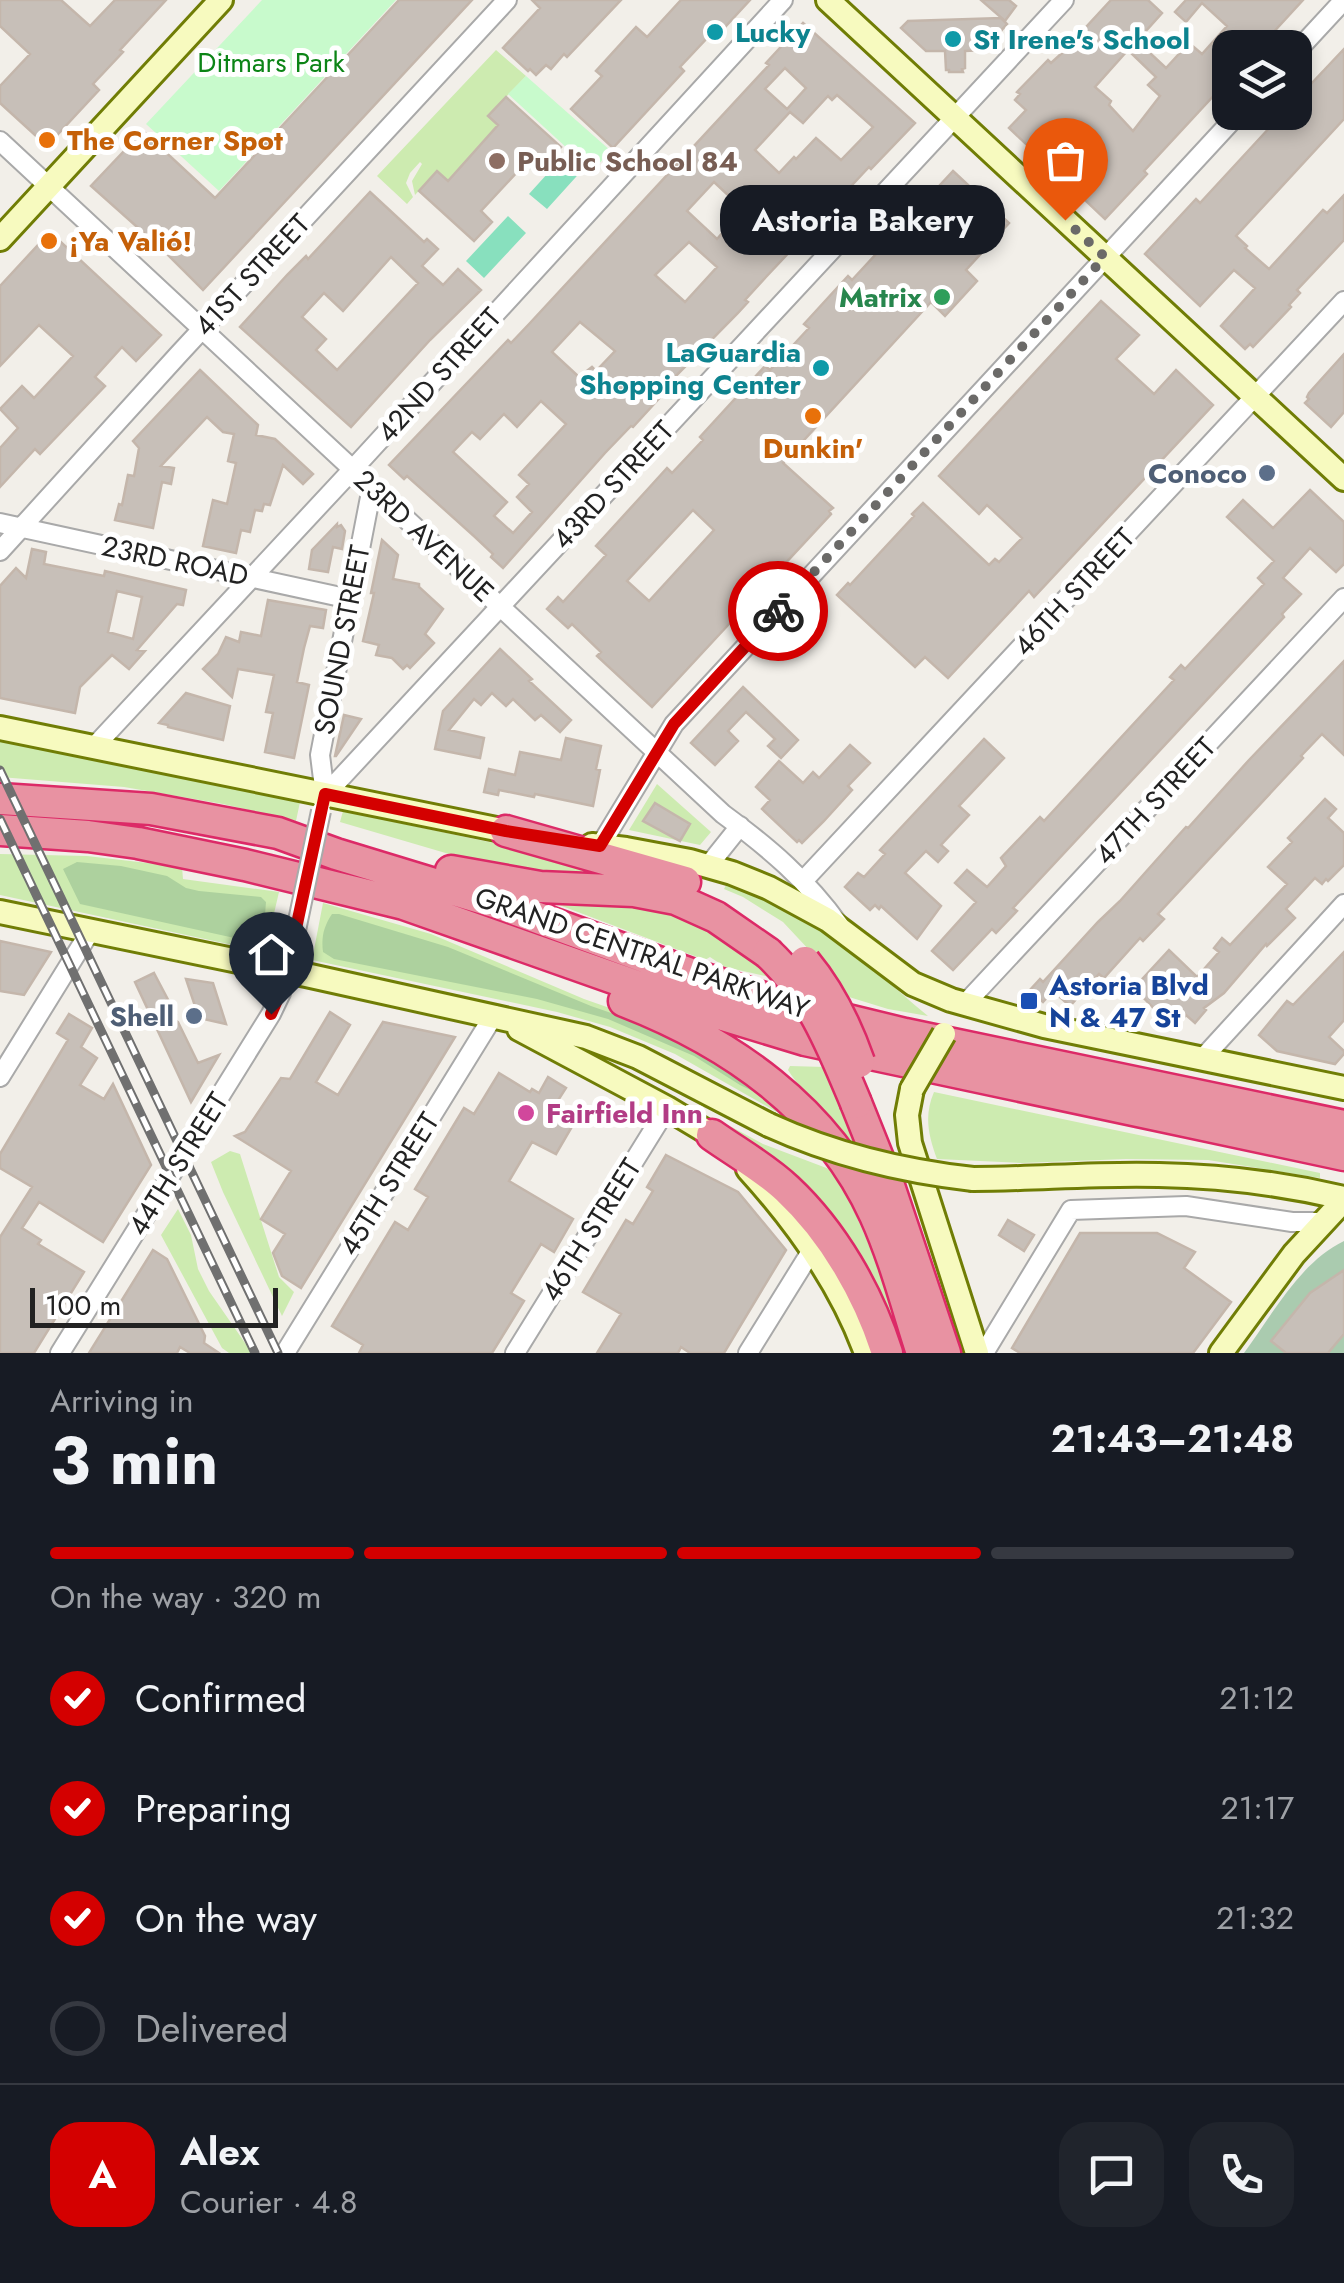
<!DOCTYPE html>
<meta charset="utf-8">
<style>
:root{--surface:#171b24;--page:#20242c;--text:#f1f3f6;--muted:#9ea1a6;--line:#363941;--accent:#d40000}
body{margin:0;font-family:Jost,sans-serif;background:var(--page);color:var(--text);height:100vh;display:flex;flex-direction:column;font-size:38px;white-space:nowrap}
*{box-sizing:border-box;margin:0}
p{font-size:32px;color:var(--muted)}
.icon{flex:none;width:55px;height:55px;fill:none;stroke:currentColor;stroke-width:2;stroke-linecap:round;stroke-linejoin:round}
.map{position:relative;height:1353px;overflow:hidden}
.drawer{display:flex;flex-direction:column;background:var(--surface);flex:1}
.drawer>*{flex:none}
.buttons{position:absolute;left:1212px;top:30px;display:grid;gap:20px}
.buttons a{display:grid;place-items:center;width:100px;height:100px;border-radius:20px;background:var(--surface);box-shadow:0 5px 15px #0003;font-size:50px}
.scale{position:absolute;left:30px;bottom:25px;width:248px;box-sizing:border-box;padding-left:10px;border:5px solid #222;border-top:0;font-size:28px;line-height:35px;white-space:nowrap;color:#222;-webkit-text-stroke:8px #fff;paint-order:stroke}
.pin{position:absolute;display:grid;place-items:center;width:85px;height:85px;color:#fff;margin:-102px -42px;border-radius:50% 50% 50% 0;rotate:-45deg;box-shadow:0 0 10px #0007}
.pin .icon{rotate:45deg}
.courier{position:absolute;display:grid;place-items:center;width:100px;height:100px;margin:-50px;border:8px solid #d40000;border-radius:50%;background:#fff;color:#222;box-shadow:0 2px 12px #0007}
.bubble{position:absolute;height:70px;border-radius:30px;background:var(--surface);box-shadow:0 5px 15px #0003;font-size:32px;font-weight:700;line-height:70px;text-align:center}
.headline em{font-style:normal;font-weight:700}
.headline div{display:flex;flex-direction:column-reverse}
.headline{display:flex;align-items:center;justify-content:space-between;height:170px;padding:0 50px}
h1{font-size:65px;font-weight:700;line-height:75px}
.bar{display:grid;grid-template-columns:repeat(4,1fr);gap:15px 10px;align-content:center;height:120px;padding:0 50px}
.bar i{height:12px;border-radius:8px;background:var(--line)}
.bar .active{background:var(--accent)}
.bar p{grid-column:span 4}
.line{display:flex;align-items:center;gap:25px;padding:0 50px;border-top:2px solid var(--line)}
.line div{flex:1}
.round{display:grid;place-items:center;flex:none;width:105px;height:105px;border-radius:30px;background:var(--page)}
ol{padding:0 50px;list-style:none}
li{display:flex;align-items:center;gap:30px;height:110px}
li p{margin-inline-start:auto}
li .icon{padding:10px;border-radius:50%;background:var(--accent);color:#fff;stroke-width:4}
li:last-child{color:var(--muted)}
li i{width:55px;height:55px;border:5px solid var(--line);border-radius:50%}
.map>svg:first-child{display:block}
.grass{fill:#cdebb0;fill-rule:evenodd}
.forest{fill:#add19e}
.cemetery{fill:#aacbaf}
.park{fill:#c8facc}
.pitch{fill:#88e0be}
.building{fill:#c7bfb8;stroke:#c4b6ab;stroke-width:2.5;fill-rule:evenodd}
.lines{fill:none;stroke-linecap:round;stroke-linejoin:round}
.street-casing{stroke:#a9a9a9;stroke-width:22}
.secondary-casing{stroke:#707d05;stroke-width:28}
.highway-casing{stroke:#dc2a67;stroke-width:35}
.street{stroke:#fff;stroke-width:18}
.secondary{stroke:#f7fabf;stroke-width:22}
.highway{stroke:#e892a2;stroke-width:30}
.rail-casing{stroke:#707070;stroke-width:9}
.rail{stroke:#fff;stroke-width:5;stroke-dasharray:15;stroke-linecap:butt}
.street-bridge-casing{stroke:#a9a9a9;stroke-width:22;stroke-linecap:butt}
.secondary-bridge-casing{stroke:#707d05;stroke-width:28;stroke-linecap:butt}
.highway-bridge-casing{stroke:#dc2a67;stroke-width:35;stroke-linecap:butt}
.street-bridge{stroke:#fff;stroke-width:18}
.secondary-bridge{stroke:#f7fabf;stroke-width:22}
.highway-bridge{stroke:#e892a2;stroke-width:30}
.done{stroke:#6b6a68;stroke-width:10;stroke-dasharray:0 18}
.route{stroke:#d40000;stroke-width:12}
.culture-dot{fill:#0f9aa8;stroke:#fff;stroke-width:4}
.food-dot{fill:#e8710a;stroke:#fff;stroke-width:4}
.education-dot{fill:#8d6e63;stroke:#fff;stroke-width:4}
.leisure-dot{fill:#2e9e5b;stroke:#fff;stroke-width:4}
.service-dot{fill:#5c6f8a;stroke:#fff;stroke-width:4}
.transit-dot{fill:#1a4fb4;stroke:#fff;stroke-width:4}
.hotel-dot{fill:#d1479c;stroke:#fff;stroke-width:4}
.labels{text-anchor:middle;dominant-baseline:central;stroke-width:10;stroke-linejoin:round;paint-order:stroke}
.culture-label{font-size:28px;font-weight:bold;fill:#0d838f;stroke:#fff;text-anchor:start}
.park-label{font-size:28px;fill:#0c8416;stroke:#fff}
.food-label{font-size:28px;font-weight:bold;fill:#c56008;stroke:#fff;text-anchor:start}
.education-label{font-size:28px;font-weight:bold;fill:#785e54;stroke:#fff;text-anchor:start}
.street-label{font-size:28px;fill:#222;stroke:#fff}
.leisure-label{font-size:28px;font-weight:bold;fill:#27864d;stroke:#fff;text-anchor:end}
.service-label{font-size:28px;font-weight:bold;fill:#4e5e75;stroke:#fff;text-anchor:end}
.transit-label{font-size:28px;font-weight:bold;fill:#164399;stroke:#fff;text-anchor:start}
.hotel-label{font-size:28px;font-weight:bold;fill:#b23c85;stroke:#fff;text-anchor:start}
</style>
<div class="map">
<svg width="1344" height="1353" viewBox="0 0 1344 1353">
<rect width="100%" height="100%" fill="#f2efe9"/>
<!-- grass -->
<path class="grass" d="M496,50L526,76L489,115L500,126L449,182L437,171L415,195L412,181L422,164L420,162L410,173L406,183L413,197L407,204L377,176Z
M0,739L300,802L296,821L223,804L124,787L0,777Z
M657,784L711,832L700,845L629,830ZM655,803L690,824L660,831L644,821Z
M343,811L644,875L623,878L505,867L466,859L340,822Z
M0,854L87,856L182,867L183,879L279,892L265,952L0,895Z
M727,883C761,896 794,910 825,931C862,955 893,988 928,1016L888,1009L849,997L826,968L783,922L743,897L724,889Z
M538,897C612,902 676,900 739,947C751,956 763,968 774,978L725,967L710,957L705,960Z
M323,903L431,934L584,999L664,1027L744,1071L799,1122L775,1111L675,1054L610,1027L557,1012L312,960Z
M790,1066L825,1067L857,1152L860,1167L792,1076L788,1070Z
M934,1092L1320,1173V1178L1208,1160L1126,1159L1022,1163L937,1159C928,1135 924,1115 934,1092Z
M730,1126L763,1144L837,1172L887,1286L903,1350L868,1275L782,1167Z
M230,1151L240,1154L279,1277L294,1292L282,1316L223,1192L211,1162Z
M178,1209L191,1235L198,1269L209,1291L252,1353H229L222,1348L161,1235Z"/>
<!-- forest -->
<path class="forest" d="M77,862L121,866L167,876L186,888L199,891L261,897L266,902L265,915L259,939H239L80,904L63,869Z
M332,914H339L448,947L591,1006L657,1029L706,1054L763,1096L740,1085L694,1056L608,1019L537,999L334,959L323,952C321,937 324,926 332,914Z"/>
<!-- cemetery -->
<path class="cemetery" d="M1344,1241V1353H1244C1273,1314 1299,1263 1344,1241Z"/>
<!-- park -->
<path class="park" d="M262,0H396L219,191L146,124Z
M526,76L611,151L592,171L508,94Z"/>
<!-- pitch -->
<path class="pitch" d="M567,152L585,167L547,209L529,194Z
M508,216L526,233L484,278L466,261Z"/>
<!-- building -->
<path class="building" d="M0,0H61L90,26L115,0H166L120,50L123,52L93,84L99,90L47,146L0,103V86L30,54L0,26Z
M399,0H472L203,290L163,250L91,186L143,131L215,198Z
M532,0H621L567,57L564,54L551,69L546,65L536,75L530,69L528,71L503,48L540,8Z
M681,0H750L715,38L711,34L680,67L684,71L613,148L571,109L602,76L596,71L636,27L647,37Z
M981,0H1009L1016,6L1005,21Z
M1111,0H1148L1162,13L1137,41L1166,68L1189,43L1202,54L1227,26L1202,3L1186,22L1175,12L1186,0H1303L1259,48H1230V78L1144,171L1147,174L1105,219L1009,128L1026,110L1015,100L1020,94L1017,92L1048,60L1051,63L1062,53ZM1128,50L1156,77L1148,85L1160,96L1133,131L1109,105L1111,101L1095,87Z
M1001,18L1007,24L984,50L965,51V68L962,69L963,72H949V70H946L945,51H926L901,28L908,21Z
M803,23L915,123L871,169L869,167L766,277L745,300L748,302L738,313L664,388L666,391L633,427L631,426L605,453L503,568L491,557L493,554L475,537L407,476L404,479L389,465L508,340L511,343L530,323L769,65L766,63ZM785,68L806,88L787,109L765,89ZM837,95L873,127L841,160L816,138L796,159L794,157L779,173L755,150L790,112L803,123L828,96L832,100ZM714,182L743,209L717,239L687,211ZM689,242L717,267L685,302L655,275ZM580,322L615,351L596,371L592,367L579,377L552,352ZM541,401L566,424L519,475L529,484L517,497L532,512L513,533L494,516L507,502L453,452L472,432L480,439L504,414L517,427Z
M1344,49V119L1236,236L1247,246L1245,248L1269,269L1323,210L1327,213L1344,195V240L1297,290L1300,293L1289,305L1291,307L1253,347L1250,344L1245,349L1221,326L1255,288L1234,270L1200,306L1145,254L1196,199L1200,203L1284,112H1295V101Z
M506,97L561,147L543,166L532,156L481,211L492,222L474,241L419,191L437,171L448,181L498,125L488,116Z
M953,171L1009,223L966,270L977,281L945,316L931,302L783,463L833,508L829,511L831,514L652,707L597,656L601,652L572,624L568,628L547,609L558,597L563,602L606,555L596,546L647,490L667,468L672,473L703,440L700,437L765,366L770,370L809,328L804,324L848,276L852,280ZM693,510L714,530L649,601L627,581Z
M370,192L424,242L427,239L438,249L422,266L443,285L458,269L481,290L430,340L351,427L240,327L287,275L306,256L308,259ZM391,257L418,283L337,370L316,350L326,339L302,317L324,293L343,311Z
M50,232L161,335L136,361L122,347L95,377L105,386L40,454L35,449L0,487V448L18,428L0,409L22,386L34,398L73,356L39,325L0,366V286Z
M1101,301L1139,335L1116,359L1154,394L1176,370L1213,405L1034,597L1029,591L948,678L925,657L915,667L837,595L848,583L850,585L914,516L912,514L923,503L989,565L995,559L999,562L1022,538L987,505L979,514L939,476Z
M1344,354V412L1331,427L1305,403L1309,399L1307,397L1309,393Z
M200,370L258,425L256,435L275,439L313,474L303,484L283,465L270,505L264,504L262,511L255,510L250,532L241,530L236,553L203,546L213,500L227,504L236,463L228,461L234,434L223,432L207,417L161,466L174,468L171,484L162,482L153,528L115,520L119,504L122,505L128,475L134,476L139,448L133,441Z
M1310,490L1344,522V564L1336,572L1310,548L1283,578L1301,594L1282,614L1284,617L1013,908L1017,911L996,933L992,929L953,970L932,951L976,902L955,883L967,870L987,887L1006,866L1001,858L1040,817L1044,821L1174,680L1170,677L1181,665L1185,669L1264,584L1258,578L1274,561L1227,517L1243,500L1273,528Z
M337,524V527L341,525L345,531L342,549L333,547L328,572L309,569L312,550Z
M382,540L398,555L393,579L419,584V587L443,609L425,634L434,643L410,668L407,665L403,669L392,658L376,655L379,645L363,641L374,593H371Z
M32,549L46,552L44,564L104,576L105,571L186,590L183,605L177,604L137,650L145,651L129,669L112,655L80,687L75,713L0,698V586L16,568L26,578ZM117,591L142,597L133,639L108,632Z
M268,600L326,610L323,628L310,626L304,648L297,682L309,685L294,758L265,752L273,713L266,712L274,675L238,669L232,697L203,669L218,654L226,637L239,642L241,632L261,636Z
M500,649L532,679L529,681L571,720L560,732L541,715L535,720L513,699L506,706L492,693L481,705L474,699L449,730L484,738L480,758L435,749L443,711Z
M1344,661V755L1322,734L1301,756L1303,758L1158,914L1164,919L1143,941L1140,938L1104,978L1099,974L1070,1006L1053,991L1043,1002L1030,990L1040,979L1043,982L1098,922L1120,901L1176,838L1186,827L1188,828L1249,760Z
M743,687L798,740L781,758L768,746L775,739L746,712L728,731L738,741L715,765L691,743Z
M186,693L230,706L223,740L168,727V725L159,723Z
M344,715L361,719L336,756H335Z
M566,738L601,746L596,769L600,770L593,806L535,794L534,797L499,790L498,795L484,792L489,769L515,775L520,752L561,760Z
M984,739L1004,758L959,806L969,815L941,845L948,851L938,862L926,851L905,873L941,906L917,939L881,906L879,909L875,905L870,910L845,887L858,873L864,877L885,854L880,850Z
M850,745L870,763L848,786L852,790L824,821L802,843L799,840L797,842L762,809L770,800L756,787L779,761L803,783L813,772L819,778Z
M1325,799L1336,809L1328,818L1344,833V865L1328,881L1326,879L1322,884L1315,878L1286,909L1295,918L1267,946L1266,944L1224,993L1204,1008L1206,1010L1195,1023L1186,1015L1174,1029L1134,988L1169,950L1197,977L1219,952L1214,948L1222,938L1230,945L1287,884L1268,867L1292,842L1288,838Z
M655,803L690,824L680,841L643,821Z
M0,941L51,952L24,995L0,991Z
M1344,952V1020L1329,1037L1344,1051V1054L1335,1064L1277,1051L1259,1035L1287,1001L1293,1005Z
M154,973L175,1013L158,1009L178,1022L198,1063L219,1055L191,1102L135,982Z
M186,979L213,983L226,1024L199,1018Z
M330,1012L350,1025L316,1082L338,1095L383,1022L455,1037L301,1288L282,1276L273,1253L285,1234L261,1219L291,1171L235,1136L245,1132L281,1078L290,1079Z
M69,1014L92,1028L81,1047L97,1058L80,1085L104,1099L113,1084L151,1165L103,1242L39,1202L22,1228L41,1240L38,1244L84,1272L34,1353H0V1237L32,1187L0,1168V1154L68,1040L57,1033Z
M499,1073L530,1092L532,1089L539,1093L548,1077L566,1088L555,1105L577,1118L556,1154L532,1142L509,1181L573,1219L554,1252L541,1244L511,1293L524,1301L492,1353H359L363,1345L332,1326L395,1222L408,1230L428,1197L415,1189L464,1108L474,1114Z
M666,1155L738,1192L786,1250L724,1353H690L681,1347L678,1353H597L621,1314L583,1292L626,1220L633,1224L653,1191L647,1187Z
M1008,1220L1034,1235L1024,1251L999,1235Z
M1080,1233H1157L1195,1252L1184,1268L1231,1302L1193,1353H1020L1012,1348Z
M153,1250L167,1259L205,1336L204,1343L219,1353H190L180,1347L177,1353H89Z
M1344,1270V1334L1328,1353H1286L1271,1341L1310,1293Z"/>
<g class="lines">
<!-- street casing -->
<g class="street-casing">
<path id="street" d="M1295,53L1344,0
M0,141L723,814C768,847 807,880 839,925
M0,523L350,599
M0,551L179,354L507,0
M94,747L353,469L783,0
M325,795L1064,0
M323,801L325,795L320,755L372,487
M600,846L674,724L1240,112
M708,866L740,826
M803,881L1344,301
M965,1004L1344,598
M1202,1059L1344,904
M0,1077L91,930
M60,1353L271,1014L281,993L289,962
M285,1353L494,1015
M515,1353L667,1108
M748,1353L812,1250
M984,1353L1071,1210L1186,1206L1292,1222H1322"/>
</g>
<!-- secondary casing -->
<g class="secondary-casing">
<path id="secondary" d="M828,0L1344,479
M0,239L221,0
M0,728L521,834
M592,845L626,849L690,861L732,873L769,888L828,920L913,984L951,1000L1044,1026L1344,1088
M0,912L306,975L586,1037L638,1057L769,1125
M519,1029L667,1108L712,1135L721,1144
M912,1089L907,1115L910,1143L977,1353
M748,1169C797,1223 841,1284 866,1353
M973,1179C1035,1179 1097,1173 1159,1175C1221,1176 1284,1184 1344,1198
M1221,1353L1294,1254L1344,1200"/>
</g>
<!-- highway casing -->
<g class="highway-casing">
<path id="highway" d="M0,799L151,809L278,833L336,854L500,904L699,977L786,1005L905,1034L1344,1126
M0,830L88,836L138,843L245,865L404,904L690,1005L805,1040L1344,1155
M506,831L685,882
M451,871L540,887L634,891L676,899L716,917L768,953
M624,1001C730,1042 827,1109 875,1215C895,1259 907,1307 922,1353
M856,1103L888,1183L945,1353
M712,1135C736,1152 765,1168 787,1189C833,1232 868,1293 887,1353"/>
</g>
<!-- street -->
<use href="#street" class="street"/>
<!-- secondary -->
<use href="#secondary" class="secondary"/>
<!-- highway -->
<use href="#highway" class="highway"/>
<!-- rail casing -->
<g class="rail-casing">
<path id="rail" d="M0,770L278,1353
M0,819L255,1353"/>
</g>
<!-- rail -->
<use href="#rail" class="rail"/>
<!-- street-bridge casing -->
<g class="street-bridge-casing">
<path id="street-bridge" d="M290,959L321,811"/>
</g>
<!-- secondary-bridge casing -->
<g class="secondary-bridge-casing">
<path id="secondary-bridge" d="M912,1089L944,1034
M769,1125C835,1155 901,1171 973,1179"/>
</g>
<!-- highway-bridge casing -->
<g class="highway-bridge-casing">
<path id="highway-bridge" d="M768,953C812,994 833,1048 856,1103
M805,962C830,992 846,1025 859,1062"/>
</g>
<!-- street-bridge -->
<use href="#street-bridge" class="street-bridge"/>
<!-- secondary-bridge -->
<use href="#secondary-bridge" class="secondary-bridge"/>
<!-- highway-bridge -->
<use href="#highway-bridge" class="highway-bridge"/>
</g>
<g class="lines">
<!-- done -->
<path class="done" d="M778,611L1105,257L1065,220"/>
<!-- route -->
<path class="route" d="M271,1014L284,984L325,794L506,831L600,846L674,724L778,611"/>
</g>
<!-- markers -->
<g class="culture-dot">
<circle cx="715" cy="32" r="10"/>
<circle cx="953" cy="39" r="10"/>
<circle cx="821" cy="368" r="10"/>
</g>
<g class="food-dot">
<circle cx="47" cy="140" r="10"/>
<circle cx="49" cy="241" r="10"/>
<circle cx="813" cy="416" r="10"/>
</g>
<circle class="education-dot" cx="497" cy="161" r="10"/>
<circle class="leisure-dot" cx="942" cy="297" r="10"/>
<g class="service-dot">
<circle cx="1267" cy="473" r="10"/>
<circle cx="194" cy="1016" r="10"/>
</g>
<rect class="transit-dot" x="1019" y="991" width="20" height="20" rx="5"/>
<circle class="hotel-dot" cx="526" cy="1113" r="10"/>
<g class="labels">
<!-- culture labels -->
<g class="culture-label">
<text x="735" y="32">Lucky</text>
<text x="973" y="39">St Irene's School</text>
<text x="801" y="352" text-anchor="end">LaGuardia<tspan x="801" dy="32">Shopping Center</tspan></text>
</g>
<!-- park labels -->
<g class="park-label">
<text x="271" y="62">Ditmars Park</text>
</g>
<!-- food labels -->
<g class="food-label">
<text x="67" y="140">The Corner Spot</text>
<text x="69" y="241">¡Ya Valió!</text>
<text x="813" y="448" text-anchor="middle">Dunkin'</text>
</g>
<!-- education labels -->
<g class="education-label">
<text x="517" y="161">Public School 84</text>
</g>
<!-- street labels -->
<g class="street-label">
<text transform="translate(252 275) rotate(-47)">41ST STREET</text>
<text transform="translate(439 375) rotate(-48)">42ND STREET</text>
<text transform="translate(613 485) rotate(-47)">43RD STREET</text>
<text transform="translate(424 536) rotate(43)">23RD AVENUE</text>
<text transform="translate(175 561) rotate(12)">23RD ROAD</text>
<text transform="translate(1074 592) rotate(-47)">46TH STREET</text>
<text transform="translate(342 640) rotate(-79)">SOUND STREET</text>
<text transform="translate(1155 801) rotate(-47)">47TH STREET</text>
<text transform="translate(642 953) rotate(19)">GRAND CENTRAL PARKWAY</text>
<text transform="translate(178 1164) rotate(-58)">44TH STREET</text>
<text transform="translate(389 1184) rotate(-58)">45TH STREET</text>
<text transform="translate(591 1230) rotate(-58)">46TH STREET</text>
</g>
<!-- leisure labels -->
<g class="leisure-label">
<text x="922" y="297">Matrix</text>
</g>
<!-- service labels -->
<g class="service-label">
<text x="1247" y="473">Conoco</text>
<text x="174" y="1016">Shell</text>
</g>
<!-- transit labels -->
<g class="transit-label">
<text x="1049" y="985">Astoria Blvd<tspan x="1049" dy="32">N &amp; 47 St</tspan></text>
</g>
<!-- hotel labels -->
<g class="hotel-label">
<text x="546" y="1113">Fairfield Inn</text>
</g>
</g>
</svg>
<div class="buttons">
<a><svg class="icon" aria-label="layers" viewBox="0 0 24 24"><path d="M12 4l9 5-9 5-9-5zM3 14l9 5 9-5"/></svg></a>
</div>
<div class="scale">100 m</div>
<div class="pin" style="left:1065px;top:220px;background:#ea580c"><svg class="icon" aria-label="bag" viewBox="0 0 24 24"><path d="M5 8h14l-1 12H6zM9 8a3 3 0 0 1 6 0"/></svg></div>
<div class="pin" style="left:271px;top:1014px;background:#1f2937"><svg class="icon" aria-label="home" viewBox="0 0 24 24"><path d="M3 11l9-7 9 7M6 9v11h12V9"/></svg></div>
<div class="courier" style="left:778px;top:611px"><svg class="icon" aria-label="bike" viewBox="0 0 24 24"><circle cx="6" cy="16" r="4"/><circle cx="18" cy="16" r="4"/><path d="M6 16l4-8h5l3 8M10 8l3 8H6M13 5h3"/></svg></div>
<div class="bubble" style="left:720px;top:185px;width:285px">Astoria Bakery</div>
</div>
<section class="drawer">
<div class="headline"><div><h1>3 min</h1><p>Arriving in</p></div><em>21:43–21:48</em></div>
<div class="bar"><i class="active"></i><i class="active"></i><i class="active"></i><i></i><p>On the way · 320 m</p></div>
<ol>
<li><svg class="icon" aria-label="check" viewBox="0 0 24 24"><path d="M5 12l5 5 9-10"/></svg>Confirmed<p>21:12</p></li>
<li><svg class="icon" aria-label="check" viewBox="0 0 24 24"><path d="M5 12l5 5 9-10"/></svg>Preparing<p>21:17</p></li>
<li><svg class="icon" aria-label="check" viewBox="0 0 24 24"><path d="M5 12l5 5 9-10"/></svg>On the way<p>21:32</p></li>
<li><i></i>Delivered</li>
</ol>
<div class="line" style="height:180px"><b class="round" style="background:var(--accent);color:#fff">A</b><div><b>Alex</b><p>Courier · 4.8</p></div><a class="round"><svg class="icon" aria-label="chat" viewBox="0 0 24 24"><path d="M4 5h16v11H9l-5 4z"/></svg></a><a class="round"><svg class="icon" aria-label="phone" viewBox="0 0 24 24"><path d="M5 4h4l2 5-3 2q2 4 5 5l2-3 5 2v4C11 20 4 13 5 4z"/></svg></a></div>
</section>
